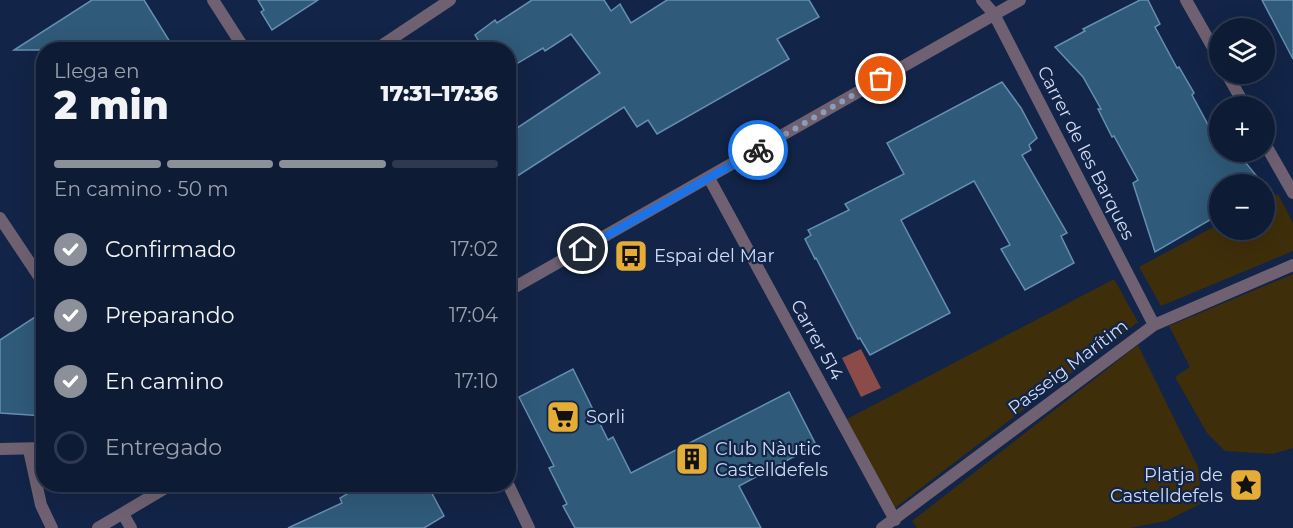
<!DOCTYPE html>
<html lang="es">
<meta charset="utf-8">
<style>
:root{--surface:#0e1b35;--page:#17243d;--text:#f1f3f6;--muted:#9ba1ad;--line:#2e3950;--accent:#8c9099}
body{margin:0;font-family:Montserrat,sans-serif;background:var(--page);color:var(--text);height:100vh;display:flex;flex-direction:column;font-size:22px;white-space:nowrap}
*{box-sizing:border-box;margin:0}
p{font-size:20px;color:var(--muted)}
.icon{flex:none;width:33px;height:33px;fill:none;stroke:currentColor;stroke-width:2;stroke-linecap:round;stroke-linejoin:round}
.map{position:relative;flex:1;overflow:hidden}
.side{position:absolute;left:36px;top:42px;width:480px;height:450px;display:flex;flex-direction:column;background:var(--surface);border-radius:24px;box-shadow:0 6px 24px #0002,0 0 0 2px var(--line)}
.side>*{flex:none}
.fabs{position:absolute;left:1209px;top:18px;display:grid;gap:12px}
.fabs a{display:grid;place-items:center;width:66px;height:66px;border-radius:50%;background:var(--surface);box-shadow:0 6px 24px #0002,0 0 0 2px var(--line);font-size:30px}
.pin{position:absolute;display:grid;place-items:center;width:51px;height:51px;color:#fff;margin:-26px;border:3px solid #fff;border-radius:50%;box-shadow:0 2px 6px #0007}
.courier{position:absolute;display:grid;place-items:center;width:60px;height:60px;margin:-30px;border:4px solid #1a73e8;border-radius:50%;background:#fff;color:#222;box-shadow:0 2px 8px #0007}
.headline em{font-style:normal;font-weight:800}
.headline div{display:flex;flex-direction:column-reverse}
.headline{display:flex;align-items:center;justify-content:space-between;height:102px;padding:0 18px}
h1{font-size:39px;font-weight:800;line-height:45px}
.bar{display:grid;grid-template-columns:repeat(4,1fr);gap:9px 6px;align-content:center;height:72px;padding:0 18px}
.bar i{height:8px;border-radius:4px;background:var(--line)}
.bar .selected{background:var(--accent)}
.bar p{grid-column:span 4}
ol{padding:0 18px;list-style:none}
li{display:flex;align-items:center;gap:18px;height:66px}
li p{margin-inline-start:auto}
li .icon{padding:6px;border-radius:50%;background:var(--accent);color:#fff;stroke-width:4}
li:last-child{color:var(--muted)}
li i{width:33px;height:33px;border:3px solid var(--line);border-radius:50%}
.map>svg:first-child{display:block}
.green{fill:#3f2e0a}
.water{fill:#8b4b49}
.building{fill:#305a79;stroke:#648fb1;stroke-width:1.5}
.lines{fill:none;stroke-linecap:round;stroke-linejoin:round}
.street{stroke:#6f6171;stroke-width:12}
.done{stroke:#8c9bb6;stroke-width:6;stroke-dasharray:0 10.8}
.route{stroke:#1a73e8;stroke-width:8}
.labels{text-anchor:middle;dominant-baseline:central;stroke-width:4.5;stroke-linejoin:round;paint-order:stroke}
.street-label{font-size:18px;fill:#cedbf2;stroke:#122447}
.poi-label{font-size:18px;fill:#cedbf2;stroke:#122447;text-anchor:start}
</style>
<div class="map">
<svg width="1293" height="528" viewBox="0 0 1293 528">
<rect width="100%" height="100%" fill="#122447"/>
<!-- green -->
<path class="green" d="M1278,194L1293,223V251L1161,306L1139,267L1219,224L1220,230H1264L1265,201Z
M1293,274V448L1272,454L1225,451L1207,433L1175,377L1190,367L1169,326Z
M1114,279L1138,322L895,508L847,419Z
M1138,345L1198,467L1202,503L1166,521L1130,528H917L912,521Z"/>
<!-- water -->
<path class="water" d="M861,349L881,388L861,397L842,358Z"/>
<!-- building -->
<path class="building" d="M92,0H144L175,50H14Z
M258,0H318L272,30L261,12L264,10Z
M532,0H604L611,11L620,4L631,23L667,0H809L819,17L777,39L789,59L657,134L648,120L637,127L624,107L508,182V134L600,73L571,34L545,51L543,48L508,69V50H484L475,35L495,20L497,23Z
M1140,0H1148L1160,24L1155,27L1177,68L1179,67L1194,93L1192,95L1220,147V152H1237L1263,184H1220V214L1155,252L1133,183L1138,180L1114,136L1112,137L1098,109H1101L1083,77L1055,47L1085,31L1083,29Z
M1262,0H1293V59Z
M1002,82L1021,108L1037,138L1029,145L1031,150L1022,155L1067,233L1061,236L1074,263L1025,290L1001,249L1010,245L974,181L901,220L950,313L870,355L860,338L858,339L816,258L815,259L805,239L811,235L808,230L849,210L845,204L904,174L887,143Z
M35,317L44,329V416L0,413V340Z
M573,369L608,440L613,437L631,473L789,392L816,445L739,486L761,528H575L563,506L567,504L549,468L554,466L519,397Z
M364,484H427L444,516L424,528H288L342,503L340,498Z"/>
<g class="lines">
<!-- street -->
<path class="street" d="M213,0L245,50
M982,0L994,14L1154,325
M1186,0L1220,60
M375,50L450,0
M1227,74L1245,106
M1264,142L1293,193
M709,178L895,520
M0,218L44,284
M508,291L1020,0
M0,449L44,448
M29,450L41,505L52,528
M508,484L529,528
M123,514L131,528
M98,528L172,484
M882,528L1154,325L1293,265"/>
</g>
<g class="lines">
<!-- done -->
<path class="done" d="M758,150L881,79"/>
<!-- route -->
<path class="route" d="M583,249L758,150"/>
</g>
<!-- icons -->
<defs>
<g id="bus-square" transform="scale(1.725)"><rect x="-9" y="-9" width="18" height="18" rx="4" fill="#e5ad35" stroke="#122447"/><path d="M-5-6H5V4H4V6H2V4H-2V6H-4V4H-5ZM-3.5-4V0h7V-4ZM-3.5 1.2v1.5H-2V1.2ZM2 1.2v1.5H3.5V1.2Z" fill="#111"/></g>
<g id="supermarket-square" transform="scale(1.725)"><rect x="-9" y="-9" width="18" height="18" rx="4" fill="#e5ad35" stroke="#122447"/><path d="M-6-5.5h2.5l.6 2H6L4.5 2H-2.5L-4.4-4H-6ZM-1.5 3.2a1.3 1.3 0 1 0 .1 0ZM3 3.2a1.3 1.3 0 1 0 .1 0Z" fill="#111"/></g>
<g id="building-square" transform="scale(1.725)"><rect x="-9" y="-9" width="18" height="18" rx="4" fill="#e5ad35" stroke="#122447"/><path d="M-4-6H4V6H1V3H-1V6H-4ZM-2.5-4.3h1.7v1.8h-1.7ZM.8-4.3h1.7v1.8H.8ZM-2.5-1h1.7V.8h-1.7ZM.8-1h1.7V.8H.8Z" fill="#111"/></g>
<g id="sight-square" transform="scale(1.725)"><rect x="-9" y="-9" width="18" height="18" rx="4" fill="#e5ad35" stroke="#122447"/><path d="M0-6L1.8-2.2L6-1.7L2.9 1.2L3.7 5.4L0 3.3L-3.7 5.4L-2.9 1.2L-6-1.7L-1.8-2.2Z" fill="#111"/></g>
</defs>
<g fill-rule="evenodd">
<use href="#bus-square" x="631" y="256"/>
<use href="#supermarket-square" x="563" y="417"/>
<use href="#building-square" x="692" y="459"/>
<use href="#sight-square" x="1246" y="485"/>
</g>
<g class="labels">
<!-- street labels -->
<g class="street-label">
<text transform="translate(1086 153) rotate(63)">Carrer de les Barques</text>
<text transform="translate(817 340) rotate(61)">Carrer 514</text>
<text transform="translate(1068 367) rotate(-37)">Passeig Marítim</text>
</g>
<!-- poi labels -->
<g class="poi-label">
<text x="654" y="256">Espai del Mar</text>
<text x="586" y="417">Sorli</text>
<text x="715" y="449">Club Nàutic<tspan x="715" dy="21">Castelldefels</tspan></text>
<text x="1223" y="475" text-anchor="end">Platja de<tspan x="1223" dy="21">Castelldefels</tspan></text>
</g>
</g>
</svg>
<div class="fabs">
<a><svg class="icon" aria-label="layers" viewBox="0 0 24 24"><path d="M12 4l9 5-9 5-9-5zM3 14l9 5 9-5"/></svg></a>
<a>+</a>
<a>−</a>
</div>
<div class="pin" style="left:881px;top:79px;background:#ea580c"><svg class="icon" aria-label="bag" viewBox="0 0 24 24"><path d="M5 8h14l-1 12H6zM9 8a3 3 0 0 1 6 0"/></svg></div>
<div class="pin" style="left:583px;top:249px;background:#1f2937"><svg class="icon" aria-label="home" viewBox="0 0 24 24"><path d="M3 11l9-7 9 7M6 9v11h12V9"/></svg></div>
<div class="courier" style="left:758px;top:150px"><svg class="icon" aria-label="bike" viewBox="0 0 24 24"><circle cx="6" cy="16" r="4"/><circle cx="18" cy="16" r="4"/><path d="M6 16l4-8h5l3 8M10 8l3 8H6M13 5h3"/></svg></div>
<section class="side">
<div class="headline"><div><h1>2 min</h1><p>Llega en</p></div><em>17:31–17:36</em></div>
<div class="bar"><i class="selected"></i><i class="selected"></i><i class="selected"></i><i></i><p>En camino · 50 m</p></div>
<ol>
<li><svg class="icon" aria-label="check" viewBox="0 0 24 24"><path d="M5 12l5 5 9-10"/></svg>Confirmado<p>17:02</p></li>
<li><svg class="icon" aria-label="check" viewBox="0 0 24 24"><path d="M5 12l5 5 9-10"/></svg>Preparando<p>17:04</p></li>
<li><svg class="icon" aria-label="check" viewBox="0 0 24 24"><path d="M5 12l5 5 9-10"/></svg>En camino<p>17:10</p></li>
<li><i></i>Entregado</li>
</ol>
</section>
</div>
